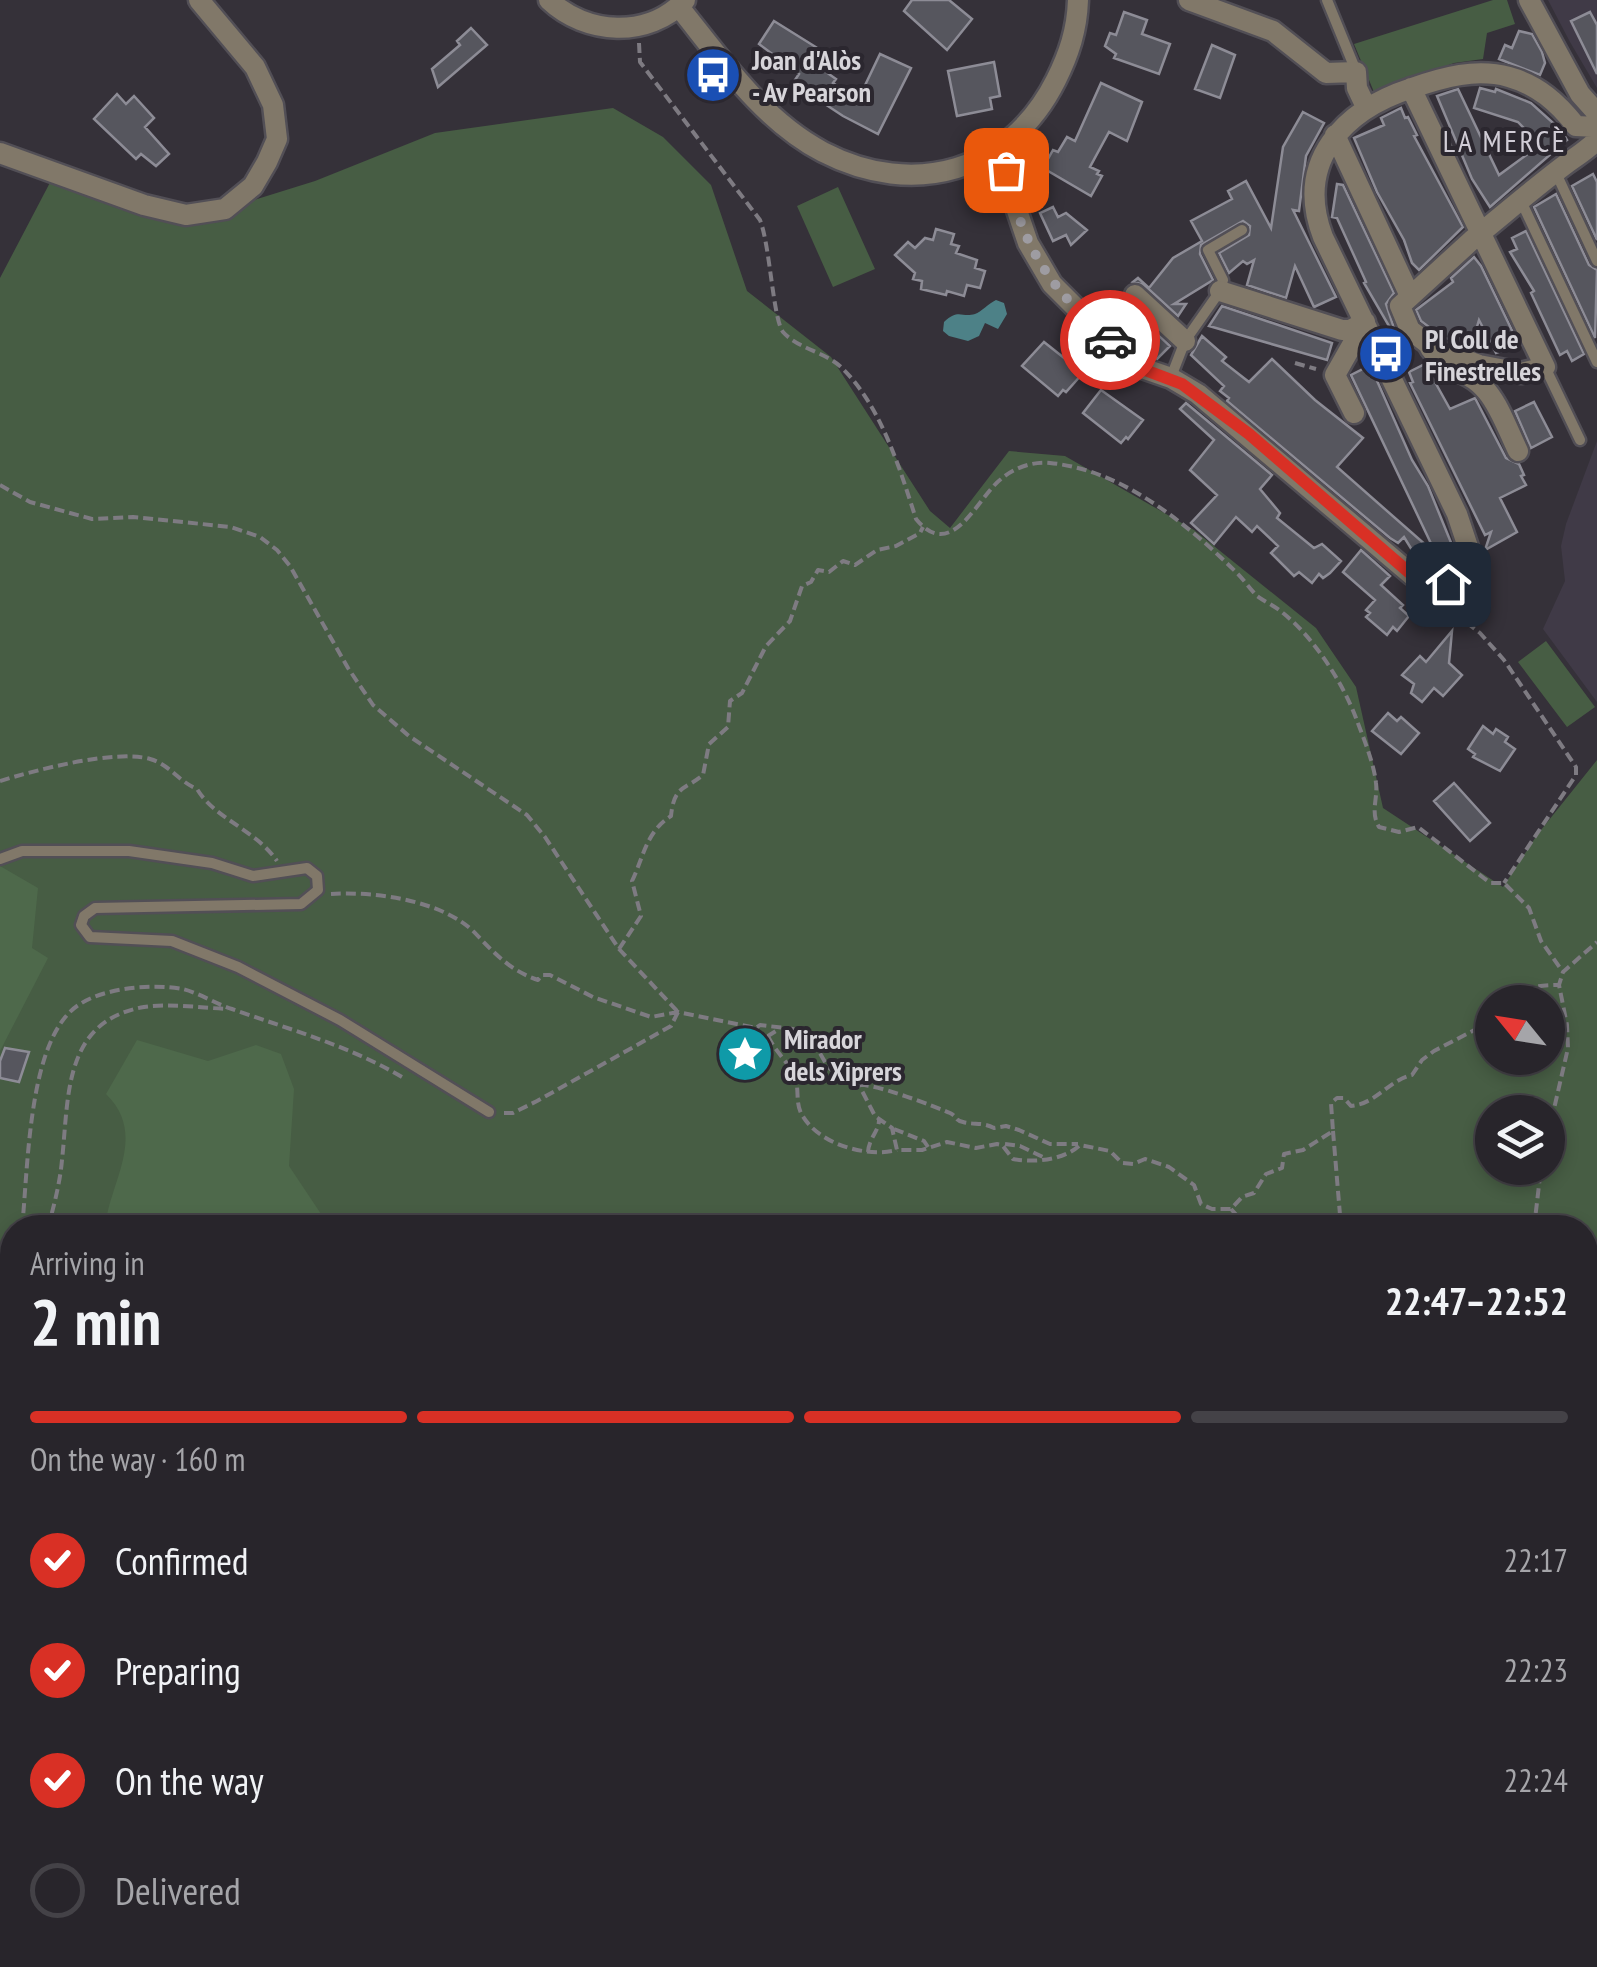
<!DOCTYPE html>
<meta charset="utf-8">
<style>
:root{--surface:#28252b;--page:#302d33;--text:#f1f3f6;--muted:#a5a5a9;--line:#444247;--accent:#d93025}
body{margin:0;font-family:"PT Sans Narrow",sans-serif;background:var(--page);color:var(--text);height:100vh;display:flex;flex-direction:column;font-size:38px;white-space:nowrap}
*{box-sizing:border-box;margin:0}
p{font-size:32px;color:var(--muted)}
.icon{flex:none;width:55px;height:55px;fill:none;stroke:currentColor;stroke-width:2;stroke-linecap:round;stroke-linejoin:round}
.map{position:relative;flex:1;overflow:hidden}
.panel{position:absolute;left:0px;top:1215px;width:1598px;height:752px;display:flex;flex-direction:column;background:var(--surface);border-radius:40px 40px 0 0;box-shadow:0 5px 15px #0003,0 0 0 2px var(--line)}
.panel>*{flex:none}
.needle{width:65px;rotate:300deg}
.buttons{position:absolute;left:1475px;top:985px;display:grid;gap:20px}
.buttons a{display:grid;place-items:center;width:90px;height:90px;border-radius:50%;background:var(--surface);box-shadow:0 5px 15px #0003,0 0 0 2px var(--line);font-size:50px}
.pin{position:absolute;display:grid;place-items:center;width:85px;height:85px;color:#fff;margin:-42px;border-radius:20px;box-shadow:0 5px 15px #0006}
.courier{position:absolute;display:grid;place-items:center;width:100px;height:100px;margin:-50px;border:8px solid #d93025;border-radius:50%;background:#fff;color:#222;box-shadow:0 2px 12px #0007}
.headline em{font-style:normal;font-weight:800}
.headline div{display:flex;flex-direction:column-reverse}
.headline{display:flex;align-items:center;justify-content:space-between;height:170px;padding:0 30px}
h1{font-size:65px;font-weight:800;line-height:75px}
.bar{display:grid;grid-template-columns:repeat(4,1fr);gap:15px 10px;align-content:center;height:120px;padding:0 30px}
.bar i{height:12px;border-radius:8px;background:var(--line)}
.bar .selected{background:var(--accent)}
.bar p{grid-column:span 4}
ol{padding:0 30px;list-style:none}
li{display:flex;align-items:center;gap:30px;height:110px}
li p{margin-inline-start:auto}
li .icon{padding:10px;border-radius:50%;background:var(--accent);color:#fff;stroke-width:4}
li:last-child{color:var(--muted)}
li i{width:55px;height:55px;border:5px solid var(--line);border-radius:50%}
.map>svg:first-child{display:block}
.built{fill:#403a47}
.green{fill:#475d44;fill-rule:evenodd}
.forest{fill:#4e694b}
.water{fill:#4d8187}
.building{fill:#56565e;stroke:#8d8c96;stroke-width:2.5}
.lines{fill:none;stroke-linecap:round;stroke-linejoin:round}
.lane-casing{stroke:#524f56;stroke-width:15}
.street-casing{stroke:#524f56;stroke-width:25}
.path{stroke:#7e7b82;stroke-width:4;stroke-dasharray:10 5;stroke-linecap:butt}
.lane{stroke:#817869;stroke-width:10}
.street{stroke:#817869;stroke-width:20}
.done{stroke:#9e9ca2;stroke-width:10;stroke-dasharray:0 18}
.route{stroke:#d93025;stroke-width:12}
.labels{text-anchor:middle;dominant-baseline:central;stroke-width:8;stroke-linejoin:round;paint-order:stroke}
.poi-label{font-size:28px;font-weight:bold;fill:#d7d5da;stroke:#2b272f;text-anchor:start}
.neighbourhood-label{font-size:30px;letter-spacing:2.5px;fill:#d1cdd6;stroke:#2b272f}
</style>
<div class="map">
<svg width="1597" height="1967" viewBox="0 0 1597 1967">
<rect width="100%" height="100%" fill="#353139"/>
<!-- built -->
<path class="built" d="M1548,0H1597V88L1570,42Z
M1597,441V702L1543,629L1565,581L1561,546L1566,524Z"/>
<!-- green -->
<path class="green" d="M1493,0H1507L1515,24L1487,33L1483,59L1454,63L1374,92L1354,44Z
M613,108L663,137L711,185L747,291L831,357L930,511L950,528L1009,451L1065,456L1194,530L1316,628L1356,687L1383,808L1503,887L1537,835L1597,760V1344L1586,1347L1597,1365V1470L1585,1464V1228H12V1955H1366L1368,1967H0V278L55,173L144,205L225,209L315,181L435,133ZM1492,1002H1548V1058H1492ZM1492,1112H1548V1168H1492Z
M838,187L875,269L833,287L797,206Z
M1546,641L1595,707L1567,727L1518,662Z"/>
<!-- forest -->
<path class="forest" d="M0,866L38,888L32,948L48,958L0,1051Z
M137,1040L208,1061L256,1045L281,1054L294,1089L289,1166L323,1217L318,1227H105C110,1181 148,1135 106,1094Z"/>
<!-- water -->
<path class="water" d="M996,300L1004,303L1007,314L998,329L985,323L979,336L968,341L949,336L943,331L944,322C959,308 961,318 975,314C981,312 989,303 996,300Z"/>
<!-- building -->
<path class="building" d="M912,0H949L972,19L947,50L904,11Z
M1124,12L1147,20L1142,34L1170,44L1159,74L1114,58L1116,54L1105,46L1110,33L1116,35Z
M1590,12L1597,25V74L1571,21Z
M774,21L835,59L826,72L836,79L833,83L858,100L880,54L911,68L878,134L843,116L793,83L799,74L759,44Z
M471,28L487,45L438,87L432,69L460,45L457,41Z
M1519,31L1532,34L1542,52L1545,63L1540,75L1499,59L1505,45L1512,48Z
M1212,45L1235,55L1220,98L1195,89Z
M994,62L1000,96L990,98L992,109L957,116L948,71Z
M1101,83L1142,102L1127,141L1109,132L1090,167L1099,171L1097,174L1102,176L1091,196L1043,168L1053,150L1058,152L1067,137L1075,141Z
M1480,88L1495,92L1496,89L1531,103L1561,130L1567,140L1490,207L1472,179L1437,96L1458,89L1499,175L1540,145L1518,122L1474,108Z
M117,94L126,104L134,96L154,118L145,127L169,154L156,166L141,154L136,159L94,119Z
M1401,108L1405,118L1408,117L1417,135L1414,136L1463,227L1419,270L1412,263L1404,240L1377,192L1354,138L1384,125L1381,118Z
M1303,112L1324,123L1306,156L1299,211L1293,210L1336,297L1314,307L1295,266L1286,298L1247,285L1254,260L1247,264L1243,261L1229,273L1219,253L1249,235L1250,226L1243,221L1201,245L1200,254L1213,280L1174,304H1186L1178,316L1144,285L1133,282L1138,278L1149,288L1173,258L1202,241L1191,221L1232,199L1228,191L1246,181L1271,228L1283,147Z
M1593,174L1597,182V240L1572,186Z
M1337,184L1343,185L1394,293L1386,304L1395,331L1393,333L1364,283L1366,282L1337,218L1332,217Z
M1556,194L1589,265L1597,270L1595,338L1534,207Z
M1053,207L1058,217L1066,213L1087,230L1071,245L1066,235L1053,241L1040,213Z
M936,229L954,234L951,244L959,246L956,253L977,260L975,268L985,271L980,288L967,285L964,296L947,291L946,295L921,289L922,281L913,279L915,273L895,255L908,242L915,248L925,238L933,240Z
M1526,231L1584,354L1572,361L1567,351L1560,355L1531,293L1534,291L1510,252L1517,249L1512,238Z
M1474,257L1481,266L1519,345L1496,353L1479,320L1471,347L1442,337L1421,321L1416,310L1453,282L1451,278Z
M1122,294L1126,305L1170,346L1157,359L1103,314Z
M1222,306L1332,343L1327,360L1209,326Z
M1202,336L1226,357L1222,361L1249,382L1272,359L1315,400L1363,438L1337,467L1436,554L1351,375L1365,368L1370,376L1374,374L1412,460L1428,486L1454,550L1423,565L1420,563L1404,537L1398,543L1390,538L1227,401L1229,398L1220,391L1224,386L1191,355Z
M1044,342L1083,373L1066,392L1063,390L1058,396L1022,366Z
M1425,364L1450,409L1475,398L1506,458L1519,464L1524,475L1521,476L1526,485L1500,498L1517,532L1485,550L1491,532L1485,535L1410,383L1413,382L1409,372Z
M1101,390L1143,420L1128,439L1126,437L1121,443L1083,413Z
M1534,402L1552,437L1531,448L1515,411Z
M1186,403L1272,475L1260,489L1280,513L1277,518L1314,548L1322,544L1341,561L1330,573L1323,578L1319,574L1312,583L1299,572L1294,576L1271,553L1278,546L1257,526L1252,532L1236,517L1214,544L1191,523L1217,495L1190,470L1214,440L1180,409Z
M1361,550L1390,576L1381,585L1403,605L1400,608L1409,616L1397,631L1393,627L1387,635L1366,617L1370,613L1366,610L1375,600L1343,572Z
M1452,631L1449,663L1462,675L1443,696L1434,688L1422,702L1411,693L1414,684L1402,675L1420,656L1426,662Z
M1388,713L1397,721L1401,717L1419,733L1401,754L1372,731Z
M1483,726L1493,734L1496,729L1508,737L1505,742L1515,749L1500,771L1473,757L1475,754L1468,749Z
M1454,783L1490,823L1470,841L1434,801Z
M5,1048L29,1052L19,1082L0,1078V1061Z"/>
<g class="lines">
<!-- lane casing -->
<g class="lane-casing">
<path id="lane" d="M1327,0L1356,71
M1556,173L1597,261
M1521,201L1597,362
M1545,367L1580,440
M1171,377L1185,341L1220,291L1223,280L1208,250L1242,230
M0,859L22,851H129L212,863L253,876L307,868L317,876L318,890L301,904L95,908L84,916L81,925L90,937L172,941L238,967L340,1020L489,1112
M0,1468L12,1422
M0,1585L12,1650
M246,1955L267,1967
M445,1955L454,1967"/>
</g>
<!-- street casing -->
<g class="street-casing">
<path id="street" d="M549,0C586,35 648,39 685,0
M1189,0L1273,31L1326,73L1356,72L1357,88L1366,107
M1529,0L1580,94L1597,113
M679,7C721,59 762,120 823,152C914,199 1010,172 1056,80C1069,54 1077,30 1078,0
M1411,88L1545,367L1521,373L1479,365L1435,349L1410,330L1400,306L1472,240C1503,215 1534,188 1566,164C1577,156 1587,150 1597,140
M1335,135L1410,296
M997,151L1028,243L1052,284L1093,325L1145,369L1171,378L1198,394L1412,575C1433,586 1442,588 1462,574L1469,550L1457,514L1323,237C1294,161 1344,110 1412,88C1444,77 1476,68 1509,77C1538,85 1558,103 1576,126L1597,127
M0,153L144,205L186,215L225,209L253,186L267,162L277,139L273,105L255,67L199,0
M1220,291L1342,330H1350L1365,322
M1135,295L1185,341
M1430,348L1447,369C1491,375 1501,416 1518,451
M1354,413L1335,375L1365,322
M1585,1593L1597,1598
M1585,1698L1597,1669
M1585,1928L1597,1934
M1462,1967L1468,1955"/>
</g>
<!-- path -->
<path class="path" d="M639,43L640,62L760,220C770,245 773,319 783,332C798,349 826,352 842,368C881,406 900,469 916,519C952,563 977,498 1001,479C1014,468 1033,461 1050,463C1123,470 1187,524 1237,573C1244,580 1250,589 1257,596C1265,602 1275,606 1283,613C1313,637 1342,681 1356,718C1363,737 1374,763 1376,783C1378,799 1370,812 1379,827L1399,832L1418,827L1485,879L1491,883H1504L1529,908L1541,941L1563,972
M1295,363L1316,369
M0,485L30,502L92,519L133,517L231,527L260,537L277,550L290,566L348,668L373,705L409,736L527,815L545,837L619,949L678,1012
M1443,604L1480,633L1504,660L1576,767V775L1504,883
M0,781C36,770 115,749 150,759C169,764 178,781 197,789C215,819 256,830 277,861
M331,894C376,891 445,901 476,934C495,954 511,971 538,980L542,975H550L593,997L651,1017L678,1012L756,1028L760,1025L793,1029L811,1038L828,1067L848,1083L859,1085L875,1116L892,1128L897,1150H922L947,1142L976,1148L997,1144L1002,1145L1013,1159C1035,1163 1064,1160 1080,1145L1110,1151L1122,1163L1133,1164L1145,1159L1169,1167L1194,1185L1201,1204L1212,1209H1231L1242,1197L1254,1193L1266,1174L1282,1168L1284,1154L1303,1150L1333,1131L1331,1103L1337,1098H1344L1351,1106C1376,1104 1389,1080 1412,1075L1422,1060L1434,1051L1490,1022L1492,1018
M619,949L641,916L632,881C644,856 646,832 671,816C674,785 685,790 703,775L709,744L728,727L730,701L742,693L766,646L790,621L802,586L811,582L818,570L829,572L843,561L855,565L877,550L896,546L920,533L923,527
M1514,1002C1523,986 1541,985 1558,985
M756,1028L760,1035L768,1036L776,1031
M768,1036C775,1051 787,1061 794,1075C800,1088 795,1101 801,1113C817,1144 866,1158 897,1150
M859,1085C873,1083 934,1106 950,1113C958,1117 954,1120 963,1122C974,1125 983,1122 994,1128L1006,1126L1019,1130L1050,1144H1078
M504,1113H513L537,1101L671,1026L678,1012
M894,1129L924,1141L928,1147
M1333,1131L1341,1227
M1548,1135L1568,1048L1567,1025L1559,985L1563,972L1597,942
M1005,1144L1020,1146L1047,1159
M868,1152C869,1138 879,1131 879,1120
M1231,1209L1248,1228
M22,1228C28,1170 28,1057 68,1014C91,988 149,983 183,989C199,993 216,1004 232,1009C291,1030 347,1045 402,1077
M48,1228C54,1205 60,1183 62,1160C69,1096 63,1021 144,1007C170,1003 202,1008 228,1009
M1534,1228L1541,1168
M1585,1338L1597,1348
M1585,1346L1597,1365
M1585,1461L1597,1459
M0,1678L12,1698
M0,1785L12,1781
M0,1792L12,1803
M165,1955L172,1967
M996,1955L1009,1967"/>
<!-- lane -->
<use href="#lane" class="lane"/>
<!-- street -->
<use href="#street" class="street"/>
</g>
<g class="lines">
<!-- done -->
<path class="done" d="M1006,170C1023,248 1049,288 1110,340"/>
<!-- route -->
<path class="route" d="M1110,340L1145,370L1182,384L1249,434L1412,575L1435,586L1448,584"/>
</g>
<!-- icons -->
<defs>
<g id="bus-disc" transform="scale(2.875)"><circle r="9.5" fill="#1a4fb4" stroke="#2b272f"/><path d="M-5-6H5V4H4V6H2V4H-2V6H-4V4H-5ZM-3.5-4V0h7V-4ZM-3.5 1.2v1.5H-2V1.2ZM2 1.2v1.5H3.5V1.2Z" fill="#fff"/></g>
<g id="sight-disc" transform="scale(2.875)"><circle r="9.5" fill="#0f9aa8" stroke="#2b272f"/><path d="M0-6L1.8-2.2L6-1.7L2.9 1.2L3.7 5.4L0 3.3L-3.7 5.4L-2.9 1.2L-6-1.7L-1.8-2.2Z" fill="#fff"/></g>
</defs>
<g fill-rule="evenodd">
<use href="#bus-disc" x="713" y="75"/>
<use href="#bus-disc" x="1386" y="354"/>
<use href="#sight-disc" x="745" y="1054"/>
</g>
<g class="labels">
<!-- poi labels -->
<g class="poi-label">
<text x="752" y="59">Joan d'Alòs<tspan x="752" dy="32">- Av Pearson</tspan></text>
<text x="1425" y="338">Pl Coll de<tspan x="1425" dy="32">Finestrelles</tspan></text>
<text x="784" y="1038">Mirador<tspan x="784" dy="32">dels Xiprers</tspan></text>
</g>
<!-- neighbourhood labels -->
<g class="neighbourhood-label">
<text x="1505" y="140">LA MERCÈ</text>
</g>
</g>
</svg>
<div class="buttons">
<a><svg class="needle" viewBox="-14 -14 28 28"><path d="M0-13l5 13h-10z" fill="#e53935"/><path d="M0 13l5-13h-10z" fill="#a5a5a9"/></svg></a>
<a><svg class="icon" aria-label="layers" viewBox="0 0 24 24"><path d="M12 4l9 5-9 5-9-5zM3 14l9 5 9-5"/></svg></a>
</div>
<div class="pin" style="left:1006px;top:170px;background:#ea580c"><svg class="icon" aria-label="bag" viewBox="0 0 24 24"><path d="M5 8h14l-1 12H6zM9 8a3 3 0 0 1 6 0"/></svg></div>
<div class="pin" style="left:1448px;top:584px;background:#1f2937"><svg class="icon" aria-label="home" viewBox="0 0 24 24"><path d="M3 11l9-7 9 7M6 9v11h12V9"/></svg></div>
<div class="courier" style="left:1110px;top:340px"><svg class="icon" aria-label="car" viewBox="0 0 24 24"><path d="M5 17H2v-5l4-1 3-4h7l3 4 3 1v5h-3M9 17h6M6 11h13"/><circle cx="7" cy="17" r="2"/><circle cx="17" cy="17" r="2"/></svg></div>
<section class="panel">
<div class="headline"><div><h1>2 min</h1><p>Arriving in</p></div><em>22:47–22:52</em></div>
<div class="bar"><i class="selected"></i><i class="selected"></i><i class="selected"></i><i></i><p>On the way · 160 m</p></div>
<ol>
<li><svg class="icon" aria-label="check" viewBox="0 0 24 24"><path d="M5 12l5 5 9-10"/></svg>Confirmed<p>22:17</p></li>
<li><svg class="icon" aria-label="check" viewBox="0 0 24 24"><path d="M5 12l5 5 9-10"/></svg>Preparing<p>22:23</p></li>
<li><svg class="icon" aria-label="check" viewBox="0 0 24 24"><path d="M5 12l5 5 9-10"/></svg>On the way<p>22:24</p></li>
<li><i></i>Delivered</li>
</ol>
</section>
</div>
